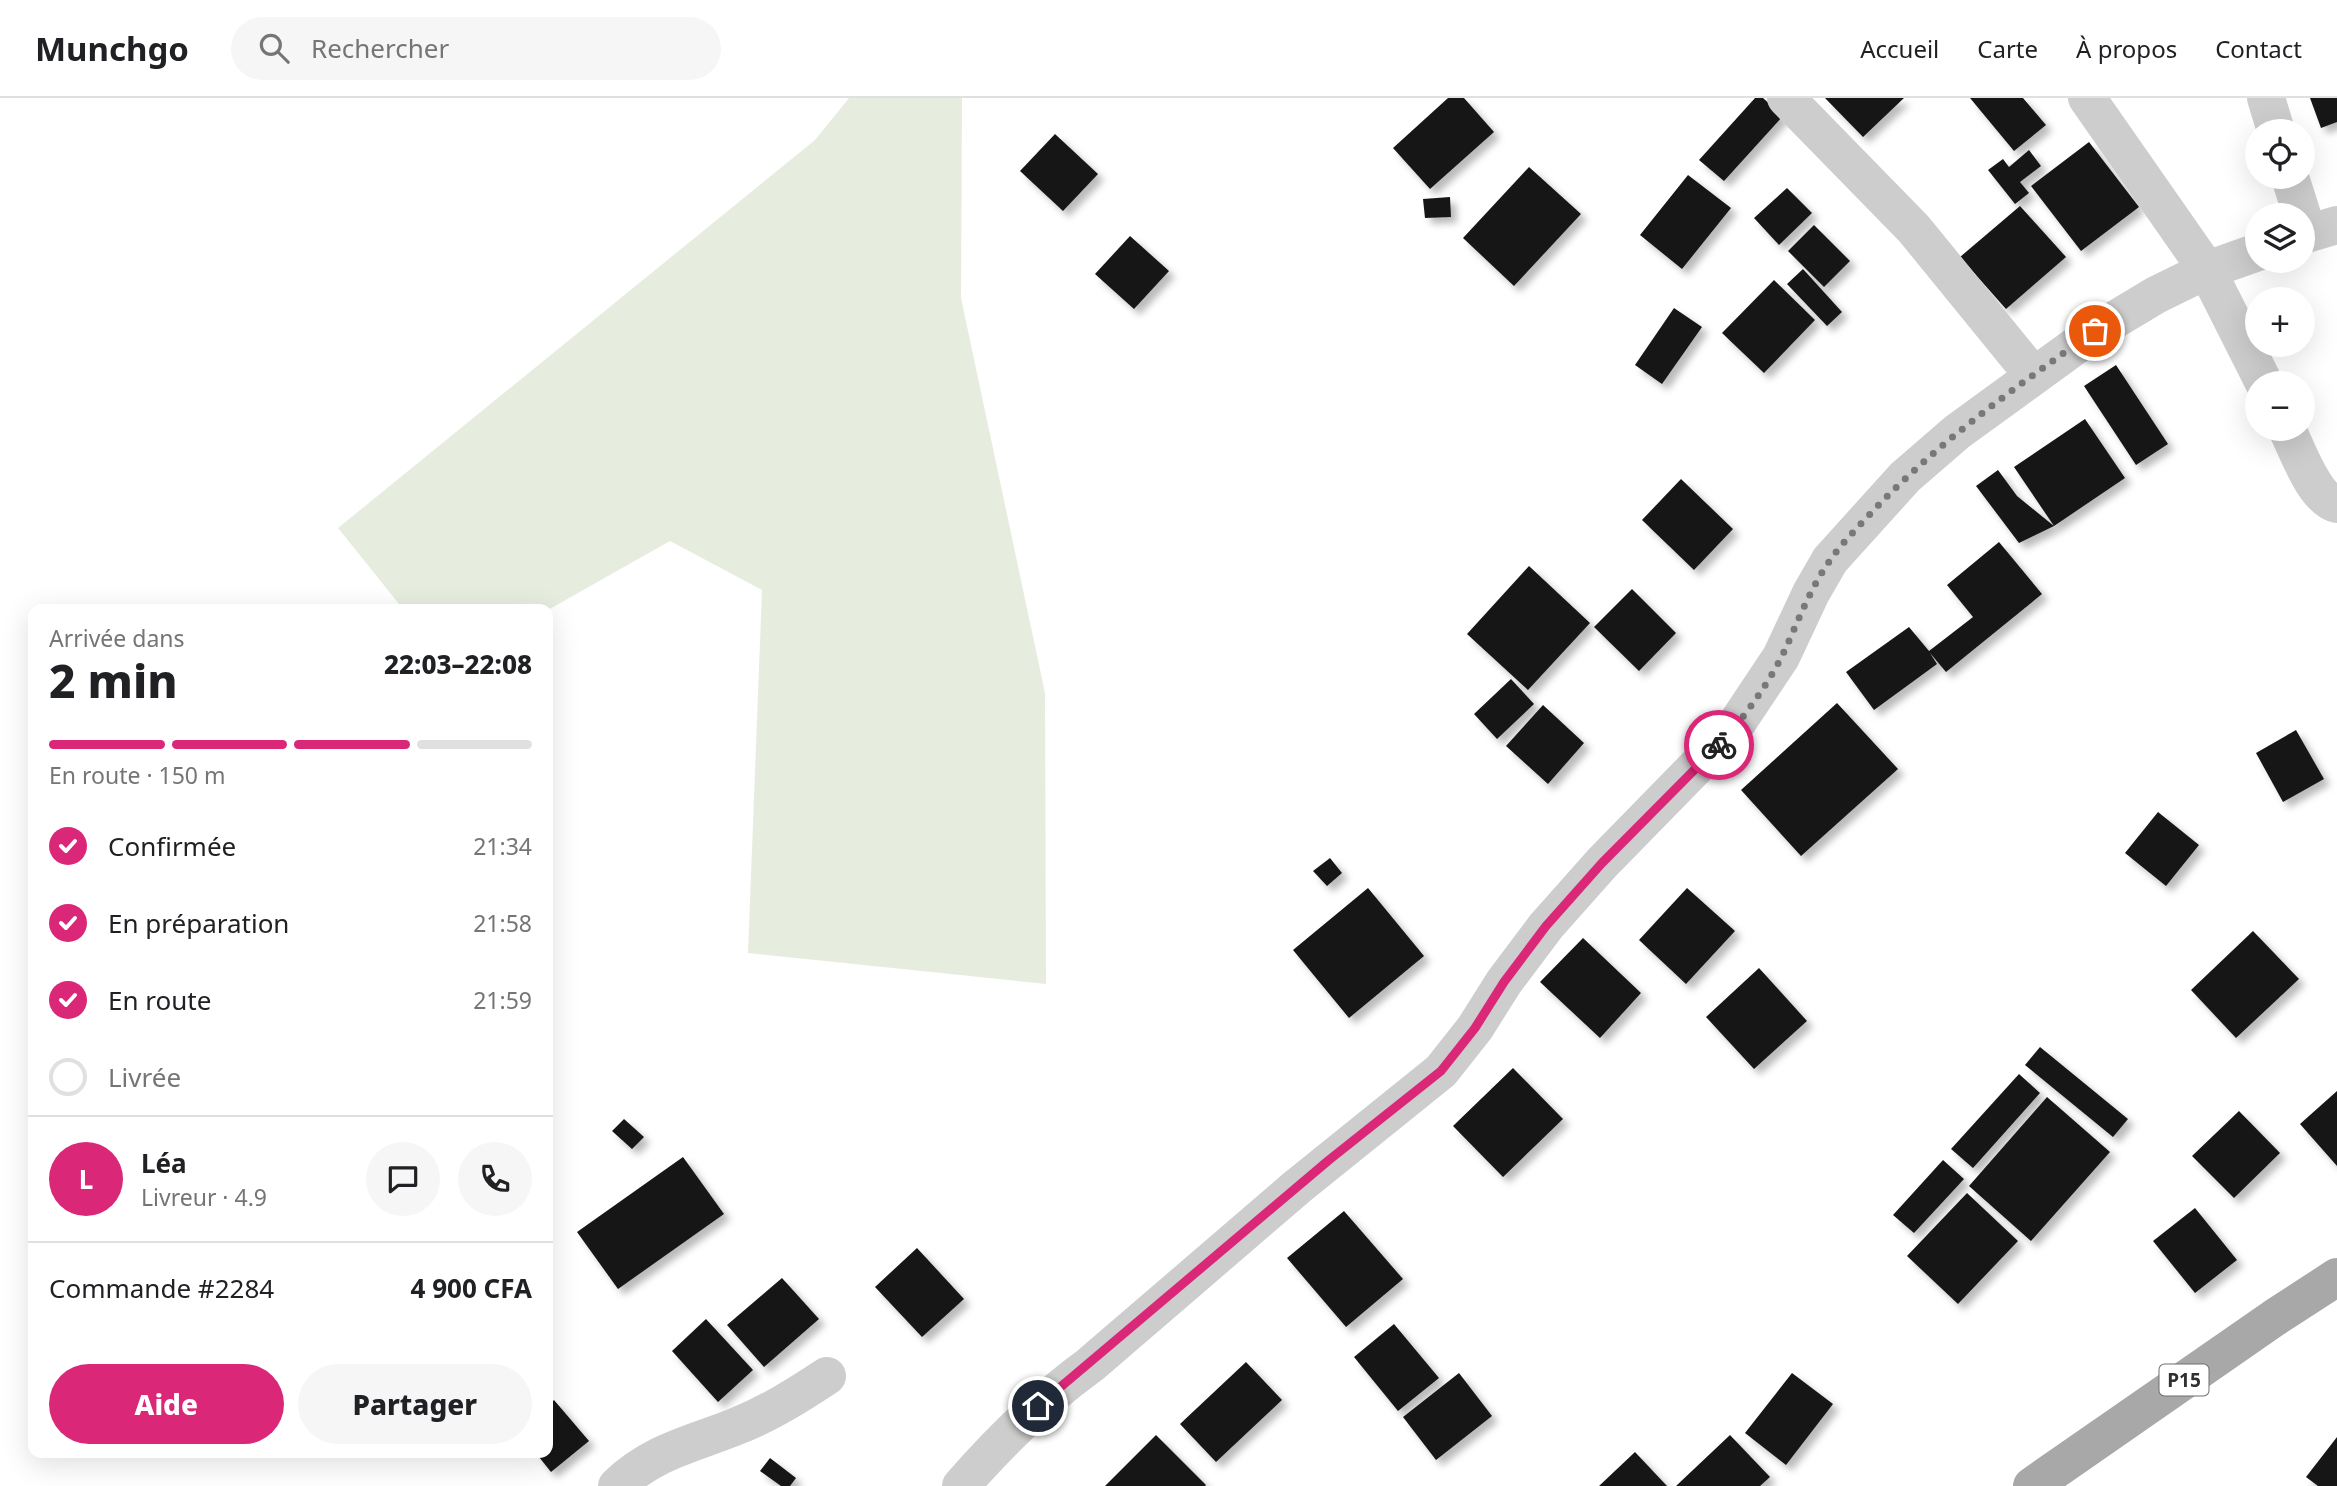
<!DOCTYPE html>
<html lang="fr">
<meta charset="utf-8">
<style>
:root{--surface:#fff;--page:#f6f6f6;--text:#202124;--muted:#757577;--line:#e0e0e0;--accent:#db2777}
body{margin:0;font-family:"Noto Sans",sans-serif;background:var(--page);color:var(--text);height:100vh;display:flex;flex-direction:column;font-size:26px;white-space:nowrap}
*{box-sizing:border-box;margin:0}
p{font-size:23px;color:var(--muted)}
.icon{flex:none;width:38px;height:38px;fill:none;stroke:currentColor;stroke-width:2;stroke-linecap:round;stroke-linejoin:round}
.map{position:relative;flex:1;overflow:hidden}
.sheet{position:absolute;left:28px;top:506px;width:525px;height:854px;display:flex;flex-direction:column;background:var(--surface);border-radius:14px;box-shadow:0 7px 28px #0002}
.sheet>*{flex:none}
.controls{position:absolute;left:2245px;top:21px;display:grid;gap:14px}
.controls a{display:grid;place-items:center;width:70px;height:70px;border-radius:50%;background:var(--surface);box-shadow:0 7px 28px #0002;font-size:35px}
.pin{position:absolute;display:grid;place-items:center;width:60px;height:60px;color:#fff;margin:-30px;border:4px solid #fff;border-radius:50%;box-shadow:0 2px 7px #0007}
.courier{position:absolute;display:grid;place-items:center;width:70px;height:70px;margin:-35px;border:5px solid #db2777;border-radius:50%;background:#fff;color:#222;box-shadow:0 2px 9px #0007}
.head em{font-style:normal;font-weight:800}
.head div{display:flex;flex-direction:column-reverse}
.head{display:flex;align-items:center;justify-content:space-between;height:119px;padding:0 21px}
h1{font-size:46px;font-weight:800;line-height:52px}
.bar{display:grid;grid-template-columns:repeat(4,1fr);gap:10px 7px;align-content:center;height:84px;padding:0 21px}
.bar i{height:9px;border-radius:5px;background:var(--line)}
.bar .active{background:var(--accent)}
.bar p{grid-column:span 4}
.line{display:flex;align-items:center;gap:18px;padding:0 21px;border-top:2px solid var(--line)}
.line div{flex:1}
.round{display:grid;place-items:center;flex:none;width:74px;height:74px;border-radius:37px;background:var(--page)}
ol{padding:0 21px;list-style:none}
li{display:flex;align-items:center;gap:21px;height:77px}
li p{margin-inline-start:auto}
li .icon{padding:7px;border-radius:50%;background:var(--accent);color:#fff;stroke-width:4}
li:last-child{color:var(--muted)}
li i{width:38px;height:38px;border:4px solid var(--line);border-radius:50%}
.action{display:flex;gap:14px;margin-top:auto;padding:14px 21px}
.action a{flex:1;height:80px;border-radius:42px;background:var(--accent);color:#fff;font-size:28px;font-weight:800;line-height:80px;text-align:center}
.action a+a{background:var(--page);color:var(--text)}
header{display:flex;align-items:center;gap:42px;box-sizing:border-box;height:98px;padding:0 35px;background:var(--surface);border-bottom:2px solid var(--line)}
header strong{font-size:33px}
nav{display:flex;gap:38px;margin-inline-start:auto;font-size:24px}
.search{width:490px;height:63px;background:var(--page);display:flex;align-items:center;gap:18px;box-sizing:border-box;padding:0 24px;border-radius:38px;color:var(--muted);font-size:26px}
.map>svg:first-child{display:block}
.green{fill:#e7edde}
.building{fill:#171717;filter:url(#shadow)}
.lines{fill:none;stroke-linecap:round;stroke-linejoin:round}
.minor{stroke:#cdcdcd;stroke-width:38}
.major{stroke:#a8a8a8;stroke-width:38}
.done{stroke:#787878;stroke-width:7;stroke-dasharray:0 12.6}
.route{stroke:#db2777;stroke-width:9}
.labels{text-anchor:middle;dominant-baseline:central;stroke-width:7;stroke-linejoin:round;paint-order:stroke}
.shield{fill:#fff;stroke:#6e6e6e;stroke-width:2}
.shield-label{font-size:19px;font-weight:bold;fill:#303030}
</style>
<header>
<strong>Munchgo</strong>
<div class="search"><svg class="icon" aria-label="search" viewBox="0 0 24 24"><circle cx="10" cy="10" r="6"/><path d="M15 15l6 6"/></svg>Rechercher</div>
<nav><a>Accueil</a><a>Carte</a><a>À propos</a><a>Contact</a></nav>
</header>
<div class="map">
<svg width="2337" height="1388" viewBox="0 0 2337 1388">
<defs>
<filter id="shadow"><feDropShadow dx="6" dy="6" stdDeviation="3.5" flood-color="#0004"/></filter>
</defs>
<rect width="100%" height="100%" fill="#fff"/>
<!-- green -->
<path class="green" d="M849,0H962L961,200L1045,595L1046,886L748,855L762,492L670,443L548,512L403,511L338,430L815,42Z"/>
<!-- building -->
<path class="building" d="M1448,0H1464L1494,34L1430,91L1393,50Z
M1755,0H1763L1783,18L1724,83L1699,62Z
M1825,0H1904L1863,39Z
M1970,0H2023L2046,27L2014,53Z
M2310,0H2337V24L2321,30Z
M1055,36L1098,76L1063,113L1020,73Z
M2089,44L2139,109L2081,153L2031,88Z
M2029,52L2041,68L2020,84L2029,95L2015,106L1988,72L2003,61L2009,69Z
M1529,69L1581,116L1514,188L1463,140Z
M1688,77L1731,110L1682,171L1640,137Z
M1787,90L1812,115L1779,147L1754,120Z
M1450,99L1451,119L1425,120L1423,101Z
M2020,108L2066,159L2006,211L1960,159Z
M1814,127L1850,163L1824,189L1788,153Z
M1130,138L1169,173L1134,211L1095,176Z
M1803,171L1842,214L1827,228L1787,186Z
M1774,182L1815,222L1764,275L1722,235Z
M1674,210L1702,229L1662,286L1635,267Z
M2116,267L2168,346L2136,367L2084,288Z
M2085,321L2125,380L2054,428L2014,369Z
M1998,372L2017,398L2054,428L2019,445L1976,388Z
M1681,381L1733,431L1694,472L1642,422Z
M1999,444L2042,496L1946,574L1930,555L1937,566L1874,612L1846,574L1909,529L1929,553L1973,519L1947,487Z
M1529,468L1590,525L1528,592L1467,536Z
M1632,491L1676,535L1639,573L1594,529Z
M1511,581L1534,606L1497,641L1474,616Z
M1837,605L1898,671L1801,758L1741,692Z
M1543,607L1584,645L1548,686L1506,648Z
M2296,632L2324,681L2283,704L2256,655Z
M2158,714L2199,747L2166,788L2125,755Z
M1330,760L1342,775L1327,788L1313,773Z
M1368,790L1424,858L1349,920L1293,852Z
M1687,790L1735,833L1686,886L1639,842Z
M2253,833L2299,881L2236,940L2191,892Z
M1583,840L1641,895L1600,940L1540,884Z
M1759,870L1807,923L1754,971L1706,919Z
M2040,949L2128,1021L2113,1039L2025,967Z
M1513,970L1563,1021L1503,1079L1453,1028Z
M2019,976L2040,995L1973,1070L1951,1051Z
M2337,993V1068L2300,1026Z
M2047,999L2110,1054L2031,1143L1969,1088Z
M2239,1013L2280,1055L2234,1100L2192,1058Z
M624,1021L644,1039L632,1051L612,1033Z
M683,1059L724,1116L618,1191L577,1134Z
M1943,1062L1964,1081L1914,1135L1893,1117Z
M1967,1095L2018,1143L1958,1206L1907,1158Z
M2195,1110L2237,1162L2195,1195L2153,1143Z
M1344,1113L1403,1181L1346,1229L1287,1160Z
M917,1150L964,1201L922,1239L875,1189Z
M782,1180L819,1221L764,1269L727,1227Z
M706,1221L753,1272L718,1304L672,1253Z
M1394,1226L1439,1280L1398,1313L1354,1259Z
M1246,1264L1282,1302L1216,1364L1180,1326Z
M1459,1275L1492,1318L1436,1362L1403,1319Z
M1792,1275L1833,1306L1786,1367L1745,1335Z
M554,1302L589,1343L551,1374L535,1354H548V1308Z
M1156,1337L1206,1387L1205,1388H1105Z
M1730,1337L1770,1379L1760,1388H1676Z
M2337,1339V1388H2318L2306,1379Z
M1635,1354L1667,1388H1599Z
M770,1360L796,1380L790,1388H781L760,1373Z"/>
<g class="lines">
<!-- minor -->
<path class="minor" d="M1786,0L1914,131L2033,277
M2087,0L2207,172L2264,285
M2266,0L2276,33
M2290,79L2302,117
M2303,137L2337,127
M2287,331C2297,351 2314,401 2337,406
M617,1388C653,1353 693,1346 737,1328C770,1315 798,1297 827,1278
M961,1388C1000,1343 1042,1302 1090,1267L1297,1089L1441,973L1475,930L1504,884L1546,828L1602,765L1733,631L1781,559L1811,495L1830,462L1905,379L1957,334L2096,233L2156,197L2207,172L2258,154"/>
<!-- major -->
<path class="major" d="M2032,1388L2274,1220L2337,1179"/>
</g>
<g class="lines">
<!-- done -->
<path class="done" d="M1719,647C1743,621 1767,588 1783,556C1798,524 1810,490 1831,461C1843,444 1858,429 1873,413C1939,343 2017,288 2095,233"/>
<!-- route -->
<path class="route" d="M1038,1308L1329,1062L1441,973L1475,930L1504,884L1546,828L1602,765L1719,647"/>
</g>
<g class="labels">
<!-- shield labels -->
<rect class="shield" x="2159.5" y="1266.5" width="49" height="31" rx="5"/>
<g class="shield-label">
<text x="2184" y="1282">P15</text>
</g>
</g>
</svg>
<div class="controls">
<a><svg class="icon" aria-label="locate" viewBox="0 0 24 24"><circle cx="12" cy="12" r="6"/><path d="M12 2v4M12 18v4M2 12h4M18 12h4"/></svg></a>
<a><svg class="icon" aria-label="layers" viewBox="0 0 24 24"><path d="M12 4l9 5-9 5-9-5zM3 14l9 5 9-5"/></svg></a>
<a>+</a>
<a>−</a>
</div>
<div class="pin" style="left:2095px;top:233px;background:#ea580c"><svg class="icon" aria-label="bag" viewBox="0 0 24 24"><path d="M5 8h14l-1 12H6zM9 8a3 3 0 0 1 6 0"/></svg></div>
<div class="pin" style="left:1038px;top:1308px;background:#1f2937"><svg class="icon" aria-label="home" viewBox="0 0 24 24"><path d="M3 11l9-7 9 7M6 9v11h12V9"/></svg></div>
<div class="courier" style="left:1719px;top:647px"><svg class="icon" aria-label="bike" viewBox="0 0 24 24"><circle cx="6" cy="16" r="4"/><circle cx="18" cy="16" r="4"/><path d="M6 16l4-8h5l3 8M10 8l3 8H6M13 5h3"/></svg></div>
<section class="sheet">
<div class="head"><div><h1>2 min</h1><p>Arrivée dans</p></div><em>22:03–22:08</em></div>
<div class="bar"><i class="active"></i><i class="active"></i><i class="active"></i><i></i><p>En route · 150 m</p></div>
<ol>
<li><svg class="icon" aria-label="check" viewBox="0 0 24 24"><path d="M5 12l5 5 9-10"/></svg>Confirmée<p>21:34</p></li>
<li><svg class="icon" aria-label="check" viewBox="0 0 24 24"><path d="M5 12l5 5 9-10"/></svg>En préparation<p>21:58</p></li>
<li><svg class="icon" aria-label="check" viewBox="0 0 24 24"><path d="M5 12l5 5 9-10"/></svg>En route<p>21:59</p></li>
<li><i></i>Livrée</li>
</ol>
<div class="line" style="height:126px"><b class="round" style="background:var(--accent);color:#fff">L</b><div><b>Léa</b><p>Livreur · 4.9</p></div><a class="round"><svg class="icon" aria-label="chat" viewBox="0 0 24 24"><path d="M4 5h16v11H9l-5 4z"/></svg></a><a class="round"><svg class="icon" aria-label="phone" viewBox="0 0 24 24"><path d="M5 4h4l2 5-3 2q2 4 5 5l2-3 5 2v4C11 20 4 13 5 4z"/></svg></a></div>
<div class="line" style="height:91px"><div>Commande #2284</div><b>4 900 CFA</b></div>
<div class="action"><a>Aide</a><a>Partager</a></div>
</section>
</div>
